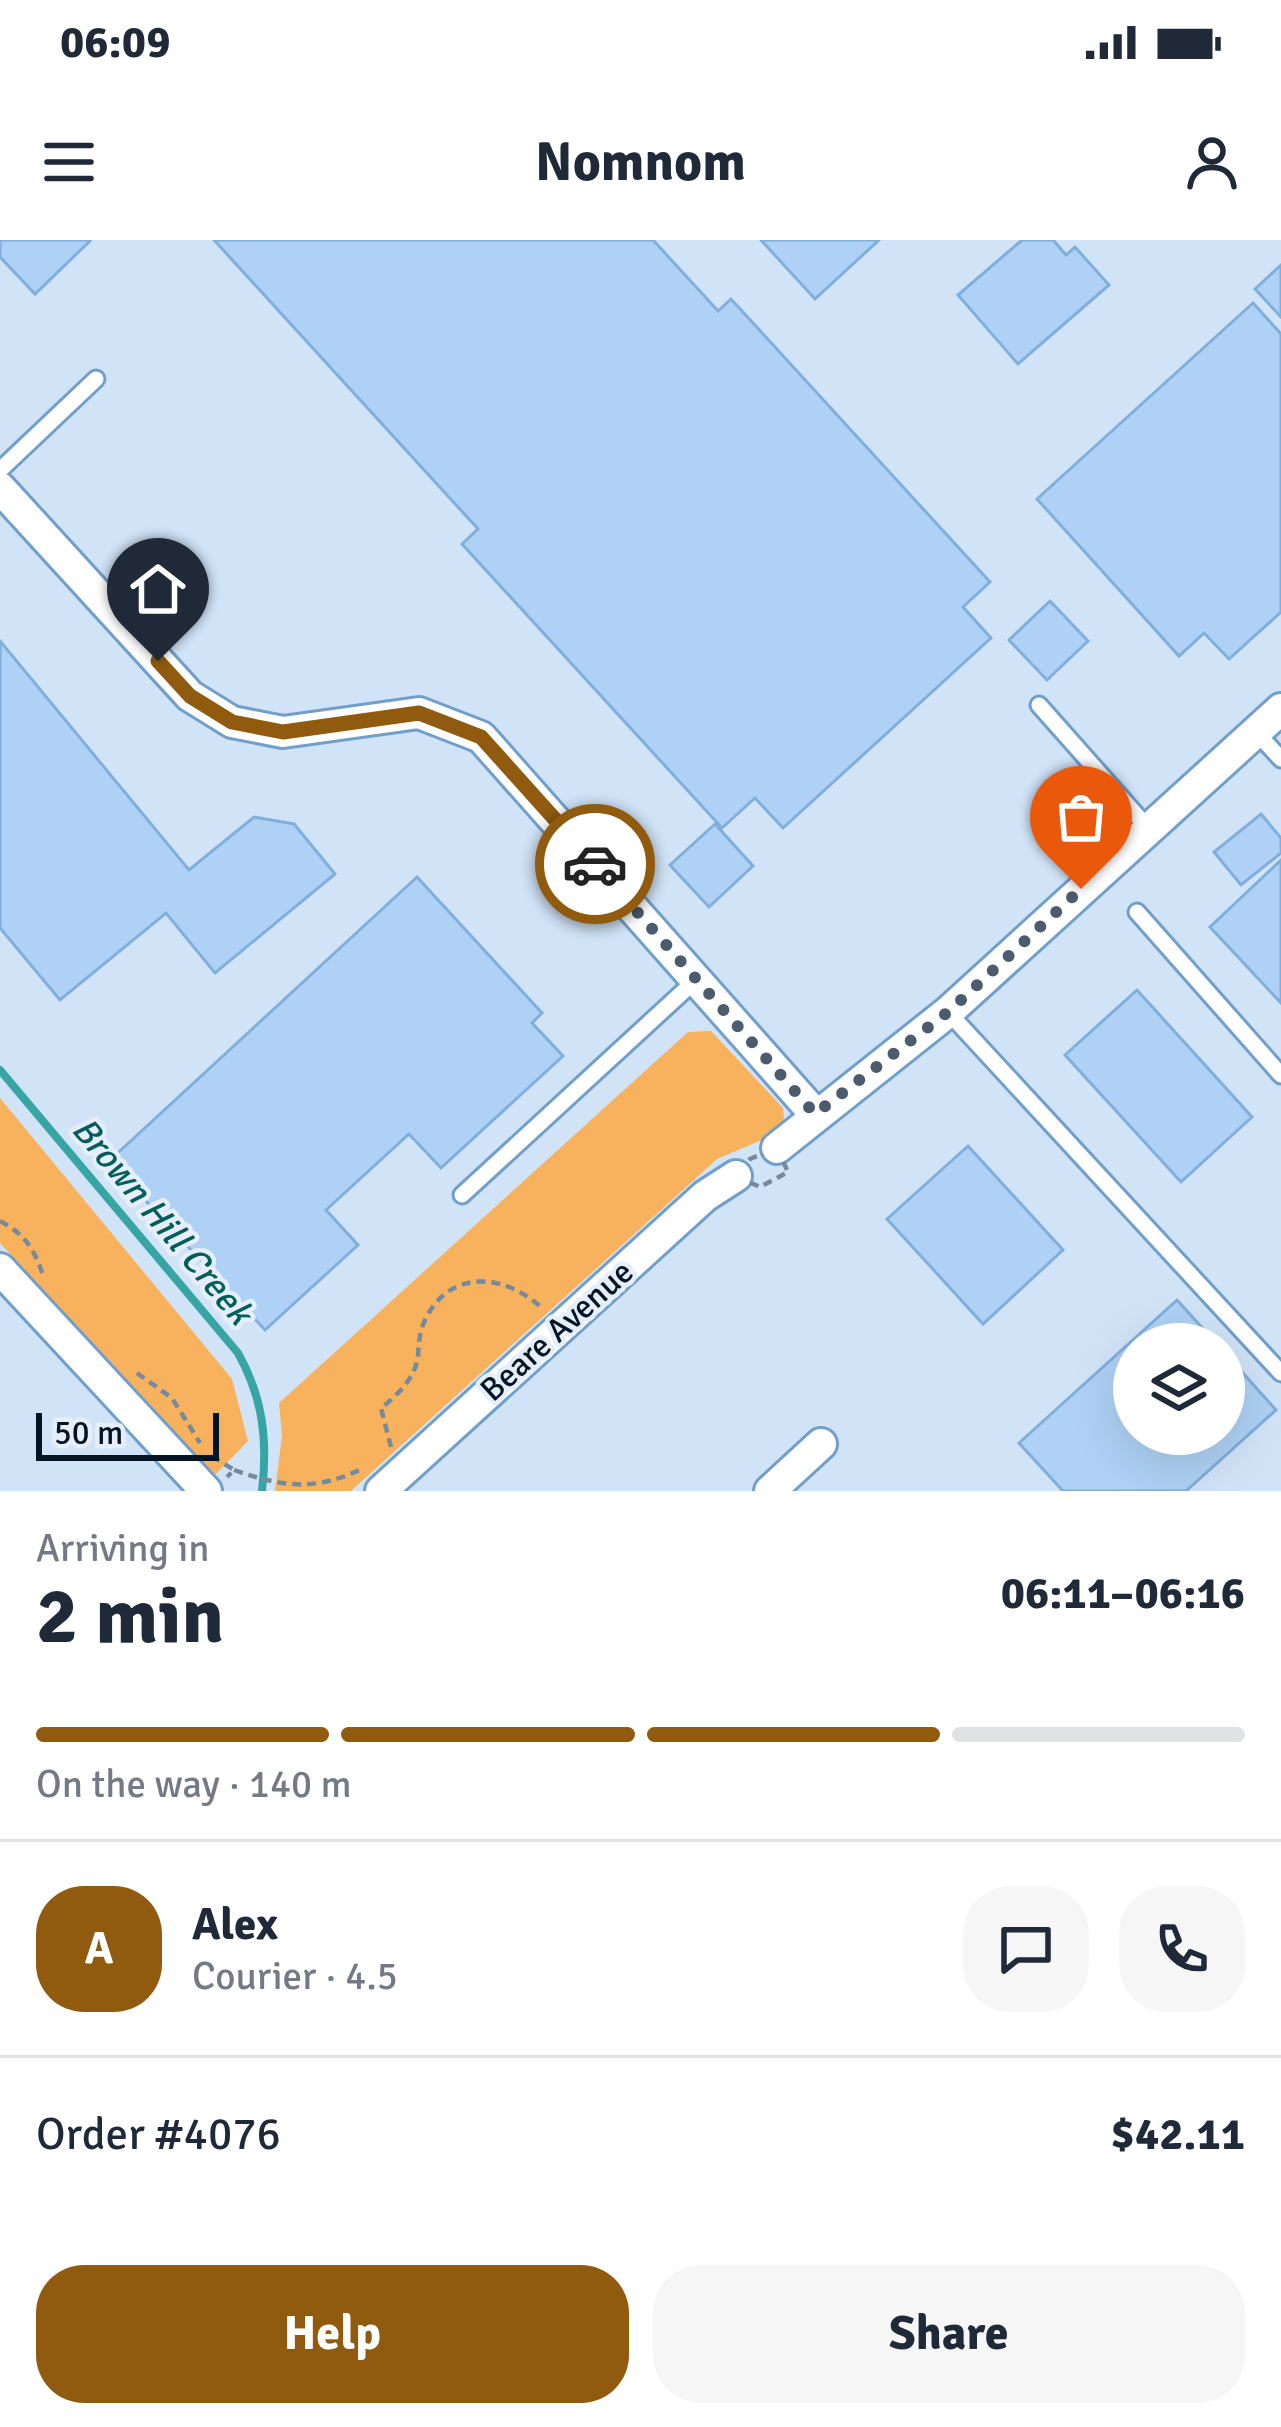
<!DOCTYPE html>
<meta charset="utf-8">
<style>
:root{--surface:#fff;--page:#f6f6f7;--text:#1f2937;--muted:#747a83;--line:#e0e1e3;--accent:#905b0e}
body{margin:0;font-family:Signika,sans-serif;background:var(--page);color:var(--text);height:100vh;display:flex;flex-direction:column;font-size:45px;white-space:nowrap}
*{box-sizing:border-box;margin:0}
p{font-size:39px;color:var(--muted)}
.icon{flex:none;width:66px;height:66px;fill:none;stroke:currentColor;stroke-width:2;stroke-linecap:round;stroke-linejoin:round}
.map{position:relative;height:1251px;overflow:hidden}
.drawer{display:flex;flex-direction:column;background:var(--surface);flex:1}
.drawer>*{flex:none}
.controls{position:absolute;left:1113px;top:1083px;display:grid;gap:24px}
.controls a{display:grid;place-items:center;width:132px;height:132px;border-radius:50%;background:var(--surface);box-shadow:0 12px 48px #0002;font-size:60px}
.scale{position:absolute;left:36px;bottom:30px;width:183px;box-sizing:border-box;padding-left:12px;border:6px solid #031425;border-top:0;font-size:33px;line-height:42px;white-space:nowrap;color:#031425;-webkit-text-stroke:9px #e6eff9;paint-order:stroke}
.pin{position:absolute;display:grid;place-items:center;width:102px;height:102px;color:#fff;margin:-123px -51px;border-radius:50% 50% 50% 0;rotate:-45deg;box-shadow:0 0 12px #0007}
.pin .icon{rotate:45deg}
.courier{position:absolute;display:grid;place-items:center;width:120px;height:120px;margin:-60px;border:9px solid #905b0e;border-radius:50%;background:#fff;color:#222;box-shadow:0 3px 15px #0007}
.summary em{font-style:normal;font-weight:700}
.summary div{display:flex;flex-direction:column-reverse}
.summary{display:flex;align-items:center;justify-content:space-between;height:204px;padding:0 36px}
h1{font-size:78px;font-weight:700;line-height:90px}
.bar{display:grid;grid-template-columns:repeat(4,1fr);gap:18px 12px;align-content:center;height:144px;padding:0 36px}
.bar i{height:15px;border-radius:9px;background:var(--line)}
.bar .on{background:var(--accent)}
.bar p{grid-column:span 4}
.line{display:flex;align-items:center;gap:30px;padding:0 36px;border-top:3px solid var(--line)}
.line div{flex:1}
.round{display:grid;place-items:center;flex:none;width:126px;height:126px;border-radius:48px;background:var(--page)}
.cta{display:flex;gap:24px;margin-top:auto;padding:24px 36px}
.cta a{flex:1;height:138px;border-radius:48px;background:var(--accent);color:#fff;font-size:48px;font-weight:700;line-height:138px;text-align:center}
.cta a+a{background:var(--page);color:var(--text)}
.status{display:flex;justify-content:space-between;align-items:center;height:84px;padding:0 60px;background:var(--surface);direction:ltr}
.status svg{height:33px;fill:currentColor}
header{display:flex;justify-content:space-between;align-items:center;height:156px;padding:0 36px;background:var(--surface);font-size:54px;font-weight:700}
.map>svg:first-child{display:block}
.green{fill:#f8b15d}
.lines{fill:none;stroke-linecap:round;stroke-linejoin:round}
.stream{stroke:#37a5a3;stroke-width:8}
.building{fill:#aed1f5;stroke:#80afdc;stroke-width:3}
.service-casing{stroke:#719fcc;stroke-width:21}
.minor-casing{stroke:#719fcc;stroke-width:36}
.path{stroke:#778a9c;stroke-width:4.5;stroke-dasharray:9 6;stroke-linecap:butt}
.service{stroke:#fff;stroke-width:15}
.minor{stroke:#fff;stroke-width:30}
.done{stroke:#4b5c6e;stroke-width:12;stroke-dasharray:0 21.6}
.route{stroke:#905b0e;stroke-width:15}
.labels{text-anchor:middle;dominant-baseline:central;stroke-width:9;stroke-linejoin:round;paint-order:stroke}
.street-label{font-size:33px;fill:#031425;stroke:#e6eff9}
.water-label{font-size:36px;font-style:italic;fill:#025e59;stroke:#e6eff9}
</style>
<div class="status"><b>06:09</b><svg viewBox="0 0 49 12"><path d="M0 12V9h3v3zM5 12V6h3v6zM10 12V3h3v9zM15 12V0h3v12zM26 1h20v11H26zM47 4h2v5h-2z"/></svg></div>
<header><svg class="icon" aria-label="menu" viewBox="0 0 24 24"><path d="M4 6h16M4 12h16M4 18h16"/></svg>Nomnom<svg class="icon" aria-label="person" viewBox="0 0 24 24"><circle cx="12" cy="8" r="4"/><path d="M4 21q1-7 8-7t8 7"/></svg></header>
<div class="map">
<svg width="1281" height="1251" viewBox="0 0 1281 1251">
<rect width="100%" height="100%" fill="#d0e3f7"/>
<!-- green -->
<path class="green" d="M711,791L783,868L784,880L764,899L717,919L351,1251H275L282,1196L279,1163L688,792Z
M0,858L232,1139L248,1201L213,1237L0,1003Z"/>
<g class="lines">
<!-- stream -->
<path class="stream" d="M0,830L238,1113C263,1158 268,1200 262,1251"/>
</g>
<!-- building -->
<path class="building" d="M0,0H89L90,1L35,54L0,17Z
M214,0H653L718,71L731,59L990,342L963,367L991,398L783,588L755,558L722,588L462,304L478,289Z
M761,0H879L815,59Z
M1022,0H1053L1066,15L1075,7L1109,45L1018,124L958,55Z
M1281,25V77L1255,49Z
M1253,63L1281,94V372L1229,419L1204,393L1179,416L1037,259Z
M1050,361L1088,401L1047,440L1009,400Z
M0,401L189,630L254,577L294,584L335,634L215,733L166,673L60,760L0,688Z
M1261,574L1281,598V613L1241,645L1214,612Z
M715,584L753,626L709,667L670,625Z
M1281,620V763L1210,687Z
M417,637L542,773L532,783L563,816L441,928L409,894L326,970L358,1005L265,1090L109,921Z
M1137,750L1252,877L1181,942L1065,815Z
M968,906L1063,1010L983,1084L887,979Z
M1177,1060L1217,1104H1134V1194H1224V1112L1276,1170L1186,1251H1063L1019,1203Z"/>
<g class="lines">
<!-- service casing -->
<g class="service-casing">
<path id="service" d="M0,230L96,139
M1039,465L1147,587
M1256,492L1281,519
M1137,672L1281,835
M948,772L1281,1133
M462,955L698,738"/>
</g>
<!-- minor casing -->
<g class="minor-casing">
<path id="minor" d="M0,248L190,456L232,482L283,492L419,473L481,497L815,874
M777,908L948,772L1281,469
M0,1029L206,1251
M381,1251L705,956L736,936
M770,1251L821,1204"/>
</g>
<!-- path -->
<path class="path" d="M777,908L788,932L760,947L736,936L750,919Z
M0,981C25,994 34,1009 43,1035
M137,1133L172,1158L200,1203
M391,1207L381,1168C397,1156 416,1137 418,1116C419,1103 419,1093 425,1080C450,1028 504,1034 541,1067
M212,1216L234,1230L227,1237
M234,1230C285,1248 316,1251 364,1228"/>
<!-- service -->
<use href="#service" class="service"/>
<!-- minor -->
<use href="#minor" class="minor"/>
</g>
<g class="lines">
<!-- done -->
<path class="done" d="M595,624L815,874L948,772L1081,649"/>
<!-- route -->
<path class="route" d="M158,421L190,456L232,482L283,492L419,473L481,497L595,624"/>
</g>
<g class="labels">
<!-- street labels -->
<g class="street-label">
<text transform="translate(557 1091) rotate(-42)">Beare Avenue</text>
</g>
<!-- water labels -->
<g class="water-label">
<text transform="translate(162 981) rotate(50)">Brown Hill Creek</text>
</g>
</g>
</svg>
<div class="controls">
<a><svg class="icon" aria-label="layers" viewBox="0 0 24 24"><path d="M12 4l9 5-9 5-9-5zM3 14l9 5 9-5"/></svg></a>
</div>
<div class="scale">50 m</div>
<div class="pin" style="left:1081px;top:649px;background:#ea580c"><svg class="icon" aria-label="bag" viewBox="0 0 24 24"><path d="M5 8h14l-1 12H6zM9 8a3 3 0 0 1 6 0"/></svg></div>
<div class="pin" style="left:158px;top:421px;background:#1f2937"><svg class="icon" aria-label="home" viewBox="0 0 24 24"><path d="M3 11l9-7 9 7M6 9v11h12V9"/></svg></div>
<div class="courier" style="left:595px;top:624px"><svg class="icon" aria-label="car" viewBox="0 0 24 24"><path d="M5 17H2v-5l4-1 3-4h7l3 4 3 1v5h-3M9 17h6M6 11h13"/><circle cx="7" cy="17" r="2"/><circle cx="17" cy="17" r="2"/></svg></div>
</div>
<section class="drawer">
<div class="summary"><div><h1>2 min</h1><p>Arriving in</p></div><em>06:11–06:16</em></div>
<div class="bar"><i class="on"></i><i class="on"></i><i class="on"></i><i></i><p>On the way · 140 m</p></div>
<div class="line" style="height:216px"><b class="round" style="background:var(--accent);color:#fff">A</b><div><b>Alex</b><p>Courier · 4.5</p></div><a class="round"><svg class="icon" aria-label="chat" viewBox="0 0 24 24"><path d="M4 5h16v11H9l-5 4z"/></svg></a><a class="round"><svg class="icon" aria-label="phone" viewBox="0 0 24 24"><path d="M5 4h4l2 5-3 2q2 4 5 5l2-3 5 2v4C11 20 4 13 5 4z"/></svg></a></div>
<div class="line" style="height:156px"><div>Order #4076</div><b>$42.11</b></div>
<div class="cta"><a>Help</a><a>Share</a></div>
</section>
